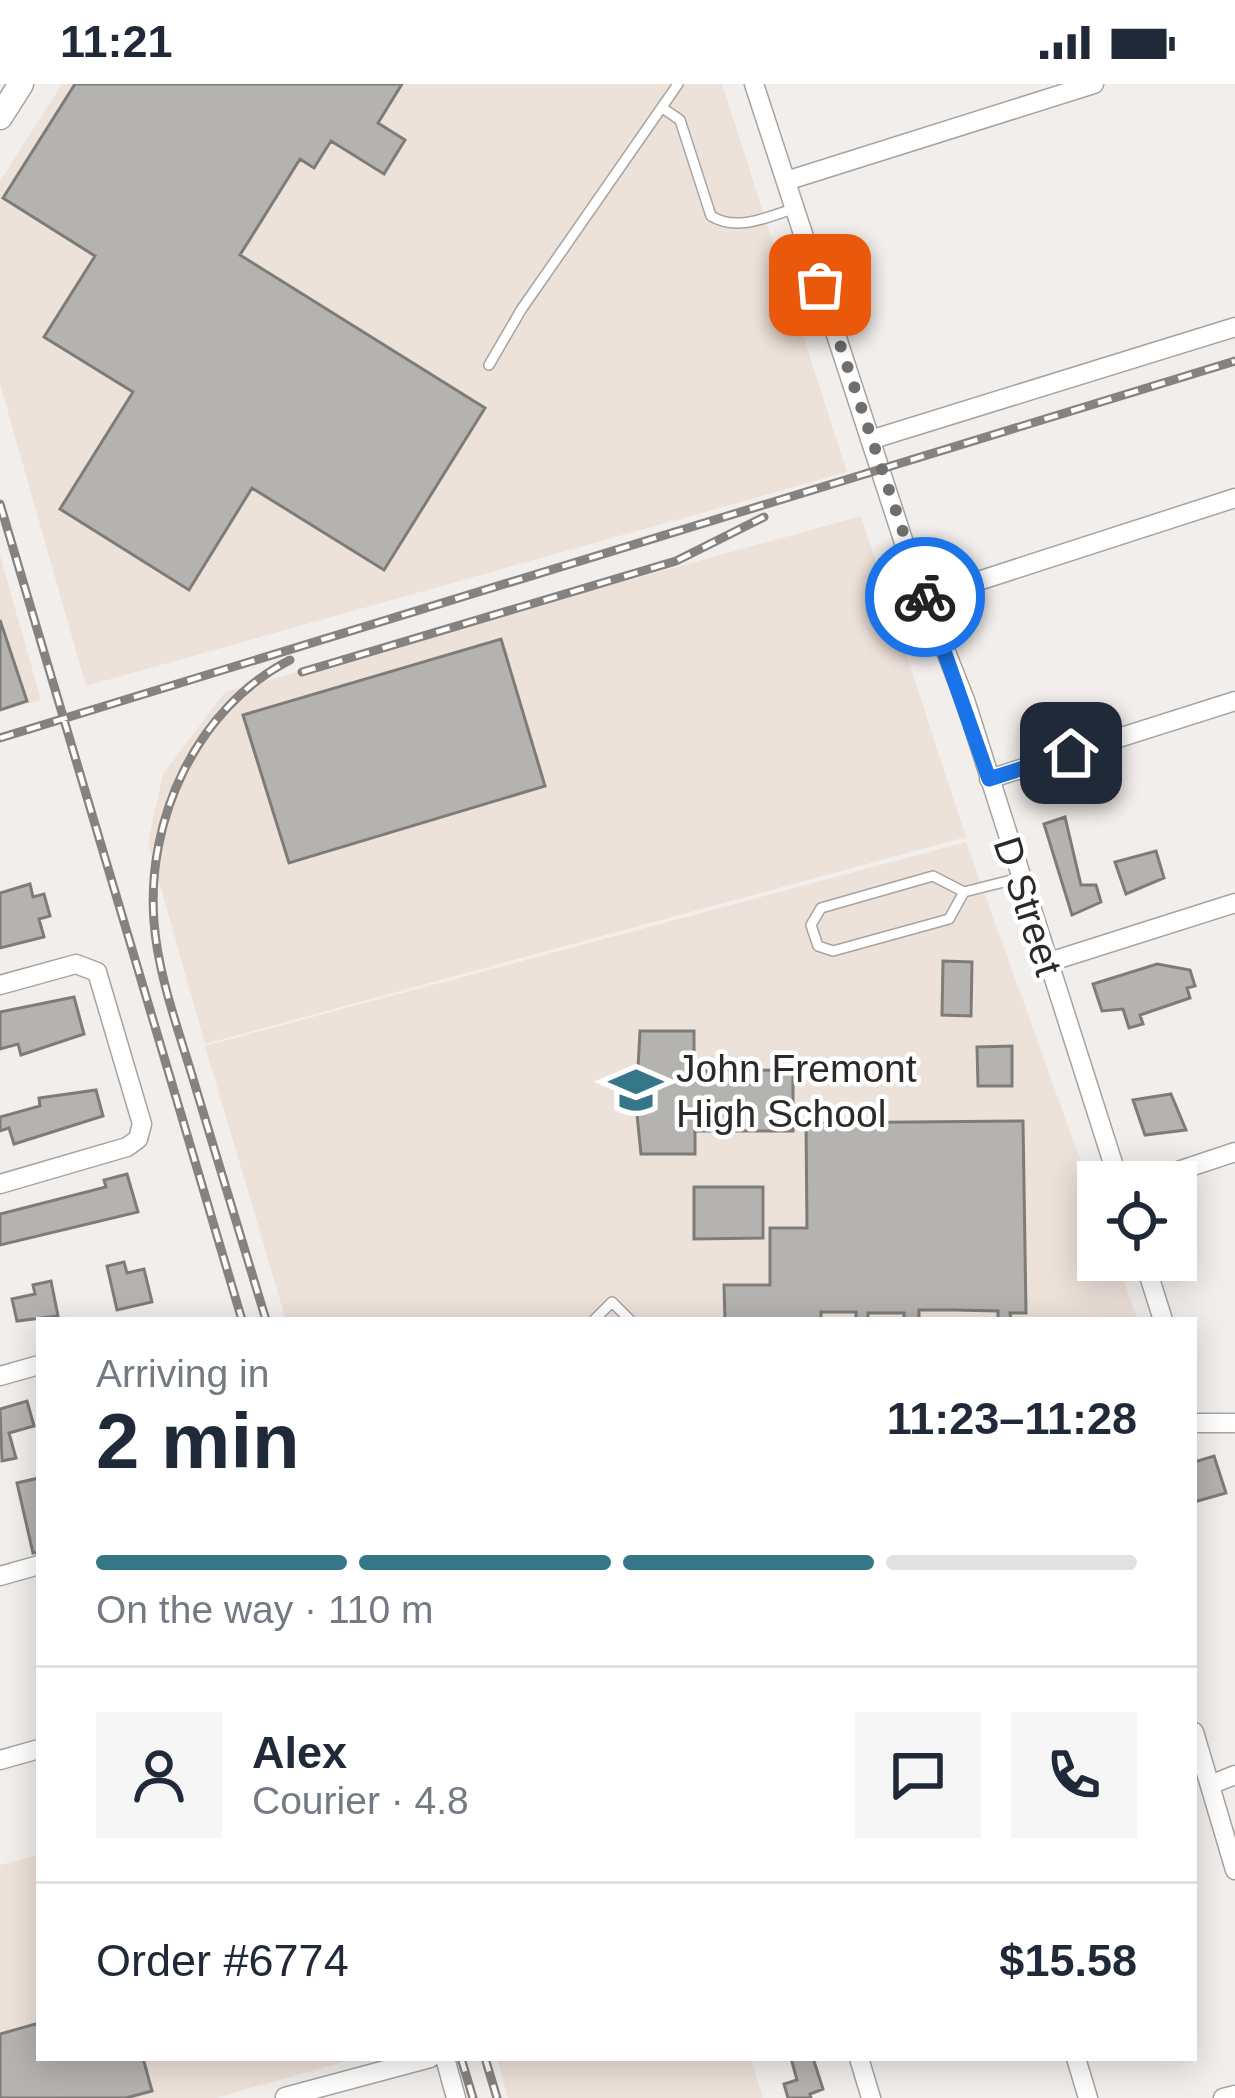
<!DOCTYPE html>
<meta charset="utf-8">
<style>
:root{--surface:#fff;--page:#f6f6f7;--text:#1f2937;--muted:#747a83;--line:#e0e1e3;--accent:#357789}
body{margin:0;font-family:Arial,sans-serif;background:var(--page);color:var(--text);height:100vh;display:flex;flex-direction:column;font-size:45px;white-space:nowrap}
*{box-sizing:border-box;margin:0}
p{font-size:39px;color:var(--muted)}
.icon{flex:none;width:66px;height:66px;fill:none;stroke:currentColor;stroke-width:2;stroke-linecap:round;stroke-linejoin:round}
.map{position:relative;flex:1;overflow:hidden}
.drawer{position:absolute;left:36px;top:1233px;width:1161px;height:744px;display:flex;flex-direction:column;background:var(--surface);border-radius:0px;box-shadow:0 6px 30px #0003}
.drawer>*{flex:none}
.controls{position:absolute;left:1077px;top:1077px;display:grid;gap:24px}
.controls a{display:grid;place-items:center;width:120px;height:120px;border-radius:0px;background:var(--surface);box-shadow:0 6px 30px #0003;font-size:60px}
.pin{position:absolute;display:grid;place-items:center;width:102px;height:102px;color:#fff;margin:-51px;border-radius:24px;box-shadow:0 6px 18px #0006}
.courier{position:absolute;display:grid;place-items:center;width:120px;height:120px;margin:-60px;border:9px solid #1a73e8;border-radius:50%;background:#fff;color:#222;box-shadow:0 3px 15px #0007}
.overview em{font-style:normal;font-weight:600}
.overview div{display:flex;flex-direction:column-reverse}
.overview{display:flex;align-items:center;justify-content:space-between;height:204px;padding:0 60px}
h1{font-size:78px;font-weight:600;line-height:90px}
.bar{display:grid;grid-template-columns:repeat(4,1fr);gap:18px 12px;align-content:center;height:144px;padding:0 60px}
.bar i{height:15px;border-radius:9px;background:var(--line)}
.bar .on{background:var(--accent)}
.bar p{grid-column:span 4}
.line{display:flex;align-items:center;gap:30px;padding:0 60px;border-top:3px solid var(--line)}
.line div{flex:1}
.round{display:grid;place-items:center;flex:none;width:126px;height:126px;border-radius:0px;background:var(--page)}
.status{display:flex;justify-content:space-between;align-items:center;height:84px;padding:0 60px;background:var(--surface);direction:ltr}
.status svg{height:33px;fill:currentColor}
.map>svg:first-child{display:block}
.built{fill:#ede2da}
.building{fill:#b5b3af;stroke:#7e7c79;stroke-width:3}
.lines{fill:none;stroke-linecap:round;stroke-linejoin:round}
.service-casing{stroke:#a6a3a0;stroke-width:12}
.minor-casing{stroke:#a6a3a0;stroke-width:21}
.secondary-casing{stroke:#a6a3a0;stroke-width:27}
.service{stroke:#fff;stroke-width:9}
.minor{stroke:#fff;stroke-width:18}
.secondary{stroke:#fff;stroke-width:24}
.rail-casing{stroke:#858280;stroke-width:9}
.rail{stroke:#fff;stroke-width:4.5;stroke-dasharray:14;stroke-linecap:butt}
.done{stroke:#716f6d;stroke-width:12;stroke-dasharray:0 21.6}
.route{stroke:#1a73e8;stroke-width:15}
.labels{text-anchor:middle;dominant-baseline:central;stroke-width:9;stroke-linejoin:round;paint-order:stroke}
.street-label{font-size:39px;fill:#2c2a29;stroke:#fff}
.poi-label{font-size:39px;fill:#2c2a29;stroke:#fff;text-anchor:start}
</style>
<div class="status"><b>11:21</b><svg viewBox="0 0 49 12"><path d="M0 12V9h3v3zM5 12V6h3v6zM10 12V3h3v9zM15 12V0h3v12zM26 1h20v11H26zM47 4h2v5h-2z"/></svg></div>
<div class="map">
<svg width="1235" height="2014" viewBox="0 0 1235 2014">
<rect width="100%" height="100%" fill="#f2eeeb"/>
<!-- built -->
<path class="built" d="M62,0H722L847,388L86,602L0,300V97Z
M861,432L966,753L205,960L148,758L163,690L225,608Z
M0,471L41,616L0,628Z
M966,758L1098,1125V1176H1116L1138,1236H286L205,962Z
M39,1771V1974H356L216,2014H0V1781Z
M497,1974H751L763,2014H508Z"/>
<!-- building -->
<path class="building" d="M75,0H402L378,39L405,56L384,90L331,57L314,84L300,75L240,171L485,324L384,486L252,404L189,506L60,425L133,308L44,253L95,172L3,114Z
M0,536L27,617L0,626Z
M501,555L545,702L289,779L243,631Z
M1065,733L1081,801H1096L1101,818L1072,831L1044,740Z
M1156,767L1164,794L1126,810L1115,778Z
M30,800L33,813L44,810L50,832L39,835L44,853L0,864V809Z
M943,877L972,878L971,932L942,931Z
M1157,880L1190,886L1195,902L1187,904L1190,914L1140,931L1143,940L1129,944L1123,925L1102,927L1093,900Z
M74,913L84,950L21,971L18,960L0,965V928Z
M640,947H694V987L793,986V1047H695V1070H641L636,1021Z
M1012,962V1002H978L977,963Z
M96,1006L103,1032L14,1060L9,1044L0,1047V1033L40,1022L39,1014Z
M1171,1010L1186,1046L1145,1051L1133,1016Z
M1023,1037L1026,1229H1010L1011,1236H998V1227L954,1226H919V1236H904V1229H868V1236H856V1228H821V1236H725L724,1201H770V1144H807L806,1039Z
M127,1090L138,1128L0,1161V1130L106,1103L104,1096Z
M694,1103H763V1154L694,1155Z
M124,1178L127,1189L144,1185L152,1218L117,1226L107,1182Z
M51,1197L58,1232L17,1237L12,1215L35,1210L33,1201Z
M27,1317L34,1342L9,1349L16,1374L2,1377L0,1325Z
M1214,1372L1226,1409L1194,1418V1378Z
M39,1394V1468L33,1469L17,1399Z
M39,1939V1974H143L152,2007L126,2014H0V1950Z
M791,1974H813L823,2005L810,2010L811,2014H788L784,2000L797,1996Z"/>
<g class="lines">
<!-- service casing -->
<g class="service-casing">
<path id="service" d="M664,25L680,36L711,132C737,148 768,133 795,124
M489,281L521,226L678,0
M964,808L949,835L833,867L818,862L811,841L821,824L933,792L964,808L1019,794
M594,1236L612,1218L630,1236"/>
</g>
<!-- minor casing -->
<g class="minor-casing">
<path id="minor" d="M754,0L909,474L965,616L1119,1098
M786,97L1094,0
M870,356L1235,243
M924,510L969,500L1235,414
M989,695L1235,617
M1046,879L1235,819
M0,901L76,880L97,888L142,1040L138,1055L127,1063L0,1100
M1145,1098L1235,1068
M1144,1176L1163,1236
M0,1292L39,1281
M1194,1339H1235
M0,1492L39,1481
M1194,1648L1235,1786
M0,1676L39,1665
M1210,1701L1235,1691
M445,1974L456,2014
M859,1974L871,2014
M1076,1974L1088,2014
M285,2013L430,1974
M1223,2014L1235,2011"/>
</g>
<!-- secondary casing -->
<g class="secondary-casing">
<path id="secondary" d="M0,33L21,0"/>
</g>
<!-- service -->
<use href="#service" class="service"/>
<!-- minor -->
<use href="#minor" class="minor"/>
<!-- secondary -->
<use href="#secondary" class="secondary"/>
<!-- rail casing -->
<g class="rail-casing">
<path id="rail" d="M0,420L242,1236
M302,588L676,477L764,433
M0,654L1235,277
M266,1236C242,1157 218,1078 194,998C179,947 158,892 154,838C146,736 196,624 290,576
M461,1974L473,2014
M485,1974L497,2014"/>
</g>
<!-- rail -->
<use href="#rail" class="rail"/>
</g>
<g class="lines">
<!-- done -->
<path class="done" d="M820,201L925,513"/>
<!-- route -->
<path class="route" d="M925,513L989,695L1071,669"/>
</g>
<!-- icons -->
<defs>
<g id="school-bare" transform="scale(4.14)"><path d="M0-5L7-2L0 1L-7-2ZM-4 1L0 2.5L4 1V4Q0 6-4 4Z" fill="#357789" stroke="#fff" stroke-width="2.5" paint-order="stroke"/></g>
</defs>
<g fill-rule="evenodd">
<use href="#school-bare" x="636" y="1006"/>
</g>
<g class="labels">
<!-- street labels -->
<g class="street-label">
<text transform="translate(1028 822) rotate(72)">D Street</text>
</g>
<!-- poi labels -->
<g class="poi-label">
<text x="676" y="984">John Fremont<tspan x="676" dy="45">High School</tspan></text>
</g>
</g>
</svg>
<div class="controls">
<a><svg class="icon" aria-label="locate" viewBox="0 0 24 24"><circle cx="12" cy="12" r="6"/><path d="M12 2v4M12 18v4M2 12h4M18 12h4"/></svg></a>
</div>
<div class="pin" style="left:820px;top:201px;background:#ea580c"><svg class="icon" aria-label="bag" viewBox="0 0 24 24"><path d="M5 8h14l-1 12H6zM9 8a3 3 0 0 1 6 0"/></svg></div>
<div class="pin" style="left:1071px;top:669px;background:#1f2937"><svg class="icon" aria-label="home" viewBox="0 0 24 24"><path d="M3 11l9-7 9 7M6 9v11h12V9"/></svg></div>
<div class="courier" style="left:925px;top:513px"><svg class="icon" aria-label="bike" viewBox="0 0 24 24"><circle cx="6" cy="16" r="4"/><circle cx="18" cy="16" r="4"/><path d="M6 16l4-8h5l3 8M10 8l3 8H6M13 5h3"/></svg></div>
<section class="drawer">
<div class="overview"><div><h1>2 min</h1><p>Arriving in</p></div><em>11:23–11:28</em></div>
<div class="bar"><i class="on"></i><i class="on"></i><i class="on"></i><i></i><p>On the way · 110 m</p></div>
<div class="line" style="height:216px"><a class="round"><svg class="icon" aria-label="person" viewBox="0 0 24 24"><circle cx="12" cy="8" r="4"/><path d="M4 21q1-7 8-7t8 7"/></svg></a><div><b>Alex</b><p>Courier · 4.8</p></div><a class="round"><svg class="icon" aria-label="chat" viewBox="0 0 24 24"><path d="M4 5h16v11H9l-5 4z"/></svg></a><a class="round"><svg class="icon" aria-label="phone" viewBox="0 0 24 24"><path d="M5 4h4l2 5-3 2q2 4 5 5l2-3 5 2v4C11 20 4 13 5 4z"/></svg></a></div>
<div class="line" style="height:156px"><div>Order #6774</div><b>$15.58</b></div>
</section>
</div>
